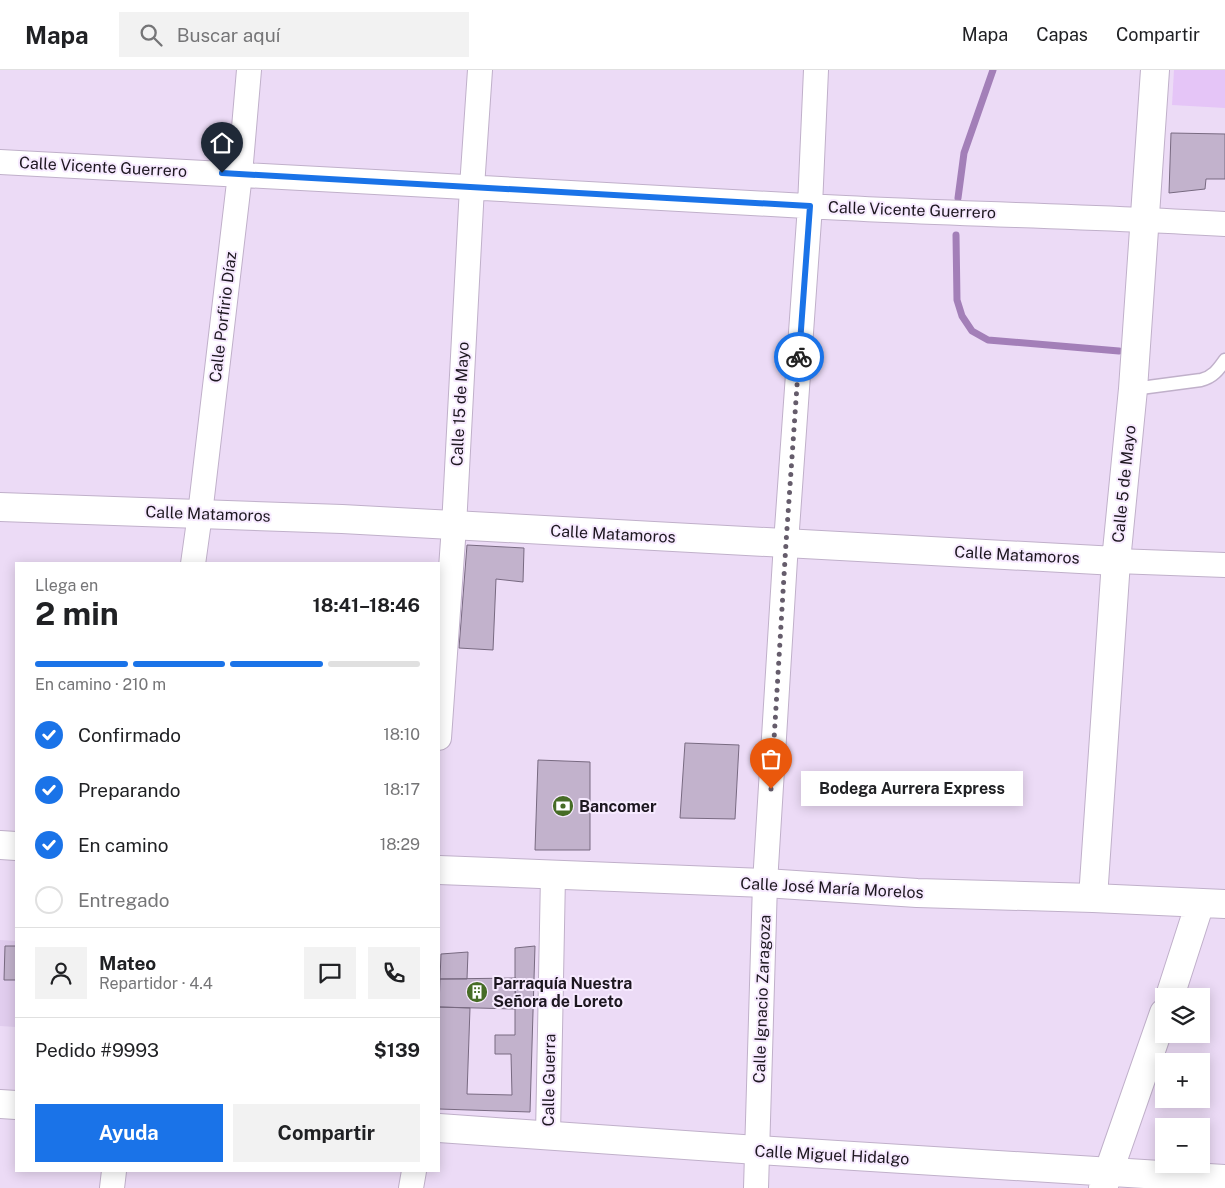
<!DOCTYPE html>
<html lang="es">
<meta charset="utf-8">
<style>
:root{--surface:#fff;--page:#f2f2f2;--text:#202124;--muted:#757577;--line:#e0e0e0;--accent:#1a73e8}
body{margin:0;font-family:"Public Sans",sans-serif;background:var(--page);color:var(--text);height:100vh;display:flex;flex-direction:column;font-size:19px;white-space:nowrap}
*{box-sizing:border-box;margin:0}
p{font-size:16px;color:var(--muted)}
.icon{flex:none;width:28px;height:28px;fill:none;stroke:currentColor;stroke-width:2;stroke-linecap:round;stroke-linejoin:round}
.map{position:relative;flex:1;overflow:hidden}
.drawer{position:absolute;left:15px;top:492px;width:425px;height:610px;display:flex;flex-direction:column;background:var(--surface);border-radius:0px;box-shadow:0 2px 12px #0003}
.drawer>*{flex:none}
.buttons{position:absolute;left:1155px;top:918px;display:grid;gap:10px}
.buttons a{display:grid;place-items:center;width:55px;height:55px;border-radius:0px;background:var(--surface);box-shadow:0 2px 12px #0003;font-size:25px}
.pin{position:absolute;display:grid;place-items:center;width:42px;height:42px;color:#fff;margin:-51px -21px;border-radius:50% 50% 50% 0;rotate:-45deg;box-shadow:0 0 5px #0007}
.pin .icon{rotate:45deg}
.courier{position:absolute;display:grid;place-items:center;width:50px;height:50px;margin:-25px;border:4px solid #1a73e8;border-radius:50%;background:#fff;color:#222;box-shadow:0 1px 6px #0007}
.bubble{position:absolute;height:35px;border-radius:0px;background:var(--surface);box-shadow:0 2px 12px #0003;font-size:16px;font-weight:700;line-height:35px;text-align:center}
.overview em{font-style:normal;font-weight:700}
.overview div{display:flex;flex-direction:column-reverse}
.overview{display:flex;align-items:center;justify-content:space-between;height:85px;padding:0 20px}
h1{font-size:32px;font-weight:700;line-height:38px}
.bar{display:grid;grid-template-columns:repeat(4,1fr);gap:8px 5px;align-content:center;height:60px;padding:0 20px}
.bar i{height:6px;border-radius:4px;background:var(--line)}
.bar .active{background:var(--accent)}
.bar p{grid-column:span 4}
.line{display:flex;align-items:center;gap:12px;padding:0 20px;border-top:1px solid var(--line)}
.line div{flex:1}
.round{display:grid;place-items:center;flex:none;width:52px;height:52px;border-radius:0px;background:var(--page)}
ol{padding:0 20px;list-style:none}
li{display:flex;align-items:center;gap:15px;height:55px}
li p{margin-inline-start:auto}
li .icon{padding:5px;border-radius:50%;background:var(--accent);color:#fff;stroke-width:4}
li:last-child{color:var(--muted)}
li i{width:28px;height:28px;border:2px solid var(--line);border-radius:50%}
.cta{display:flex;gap:10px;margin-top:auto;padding:10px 20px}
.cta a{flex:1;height:58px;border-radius:0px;background:var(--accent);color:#fff;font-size:20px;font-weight:700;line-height:58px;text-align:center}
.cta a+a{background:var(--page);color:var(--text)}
header{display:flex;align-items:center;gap:30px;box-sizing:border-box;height:70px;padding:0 25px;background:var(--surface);border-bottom:1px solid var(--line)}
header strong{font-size:24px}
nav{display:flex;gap:28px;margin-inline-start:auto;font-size:18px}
.search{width:350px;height:45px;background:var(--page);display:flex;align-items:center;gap:12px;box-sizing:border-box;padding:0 18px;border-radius:0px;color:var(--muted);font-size:19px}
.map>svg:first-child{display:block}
.built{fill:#e1cdee}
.green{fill:#e5c5f7}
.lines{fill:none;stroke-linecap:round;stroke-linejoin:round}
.stream{stroke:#a37fb8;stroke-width:7}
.building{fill:#c2b2cc;stroke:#786a81}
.lane-casing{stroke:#c0b0ca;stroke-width:15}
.street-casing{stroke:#c0b0ca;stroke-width:26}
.secondary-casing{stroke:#c0b0ca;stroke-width:30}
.lane{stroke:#fff;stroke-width:12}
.street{stroke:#fff;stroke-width:24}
.secondary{stroke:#fff;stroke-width:28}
.done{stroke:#655c6b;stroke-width:5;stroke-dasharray:0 9}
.route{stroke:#1a73e8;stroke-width:6}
.labels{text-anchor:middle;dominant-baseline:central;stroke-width:4;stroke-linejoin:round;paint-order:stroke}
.street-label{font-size:16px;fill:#1d1720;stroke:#f7eaff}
.poi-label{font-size:16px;font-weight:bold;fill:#1d1720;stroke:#f7eaff;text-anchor:start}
</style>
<header>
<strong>Mapa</strong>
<div class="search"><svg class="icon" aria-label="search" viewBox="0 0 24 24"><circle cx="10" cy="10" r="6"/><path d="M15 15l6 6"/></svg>Buscar aquí</div>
<nav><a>Mapa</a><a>Capas</a><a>Compartir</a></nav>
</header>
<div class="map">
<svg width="1225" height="1118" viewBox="0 0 1225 1118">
<rect width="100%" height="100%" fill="#ecdbf6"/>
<!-- built -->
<path class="built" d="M0,870L16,871V957L0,956Z"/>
<!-- green -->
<path class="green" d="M1174,0H1225V38L1172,35Z"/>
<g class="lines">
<!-- stream -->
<path class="stream" d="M958,128L964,83L993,0
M956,165L957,230L962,246L972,261L988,270L1119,281"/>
</g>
<!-- building -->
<path class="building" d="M1171,63L1225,64V109H1206L1205,119L1169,123Z
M467,475L524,478L523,512L496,509L493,580L459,578Z
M685,673L739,675L735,749L680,748Z
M538,690L590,692V780H535Z
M5,876H16V910H4Z
M535,876L530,1042L439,1039V937L470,938L467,1024L512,1025L511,984H495V965H515V878Z
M468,882L467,909H440L441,884Z
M516,908L515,939L439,937L440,909Z"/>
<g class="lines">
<!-- lane casing -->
<g class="lane-casing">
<path id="lane" d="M1133,319L1201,310C1213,307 1218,300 1225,290"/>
</g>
<!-- street casing -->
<g class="street-casing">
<path id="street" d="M0,92C269,105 537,122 806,136C946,144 1085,146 1225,154
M1116,491L1225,495
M193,494L200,444L240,104L249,0
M439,668L454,456L472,117L480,0
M548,1065L553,805
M112,1118L114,1101
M411,1118L414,1101
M756,1118L765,813L786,473L810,136L816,0"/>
</g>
<!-- secondary casing -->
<g class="secondary-casing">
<path id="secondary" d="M0,437L342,449L1116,491
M0,775L16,776
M439,800L765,813L917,823L1093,828L1225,834
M1093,828L1116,491L1133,319L1155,0
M1170,926L1200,833
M0,1034L16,1035
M439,1058L757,1080L1225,1109
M1103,1118L1164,943"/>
</g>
<!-- lane -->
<use href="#lane" class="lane"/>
<!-- street -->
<use href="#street" class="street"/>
<!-- secondary -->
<use href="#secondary" class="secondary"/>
</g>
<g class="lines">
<!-- done -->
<path class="done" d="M771,719L786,473L799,287"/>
<!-- route -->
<path class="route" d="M222,103L810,136L799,287"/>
</g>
<!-- icons -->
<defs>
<g id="bank-disc" transform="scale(1.125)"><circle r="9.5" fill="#466c26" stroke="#f7eaff"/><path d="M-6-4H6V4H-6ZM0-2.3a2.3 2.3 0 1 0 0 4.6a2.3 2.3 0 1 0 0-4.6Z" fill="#fff"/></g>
<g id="building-disc" transform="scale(1.125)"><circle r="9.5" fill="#466c26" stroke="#f7eaff"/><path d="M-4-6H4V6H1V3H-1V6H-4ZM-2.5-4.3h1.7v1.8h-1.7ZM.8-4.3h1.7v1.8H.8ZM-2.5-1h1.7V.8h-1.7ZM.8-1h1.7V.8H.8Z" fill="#fff"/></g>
</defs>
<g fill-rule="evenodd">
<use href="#bank-disc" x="563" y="736"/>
<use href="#building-disc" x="477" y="922"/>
</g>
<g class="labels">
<!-- street labels -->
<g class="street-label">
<text transform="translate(103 97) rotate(3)">Calle Vicente Guerrero</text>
<text transform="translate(912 140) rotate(2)">Calle Vicente Guerrero</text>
<text transform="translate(223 247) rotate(-83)">Calle Porfirio Díaz</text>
<text transform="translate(460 334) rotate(-87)">Calle 15 de Mayo</text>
<text transform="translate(1124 414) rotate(-84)">Calle 5 de Mayo</text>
<text transform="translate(208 444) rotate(2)">Calle Matamoros</text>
<text transform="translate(613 464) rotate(3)">Calle Matamoros</text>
<text transform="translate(1017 485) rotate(3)">Calle Matamoros</text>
<text transform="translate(832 818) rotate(3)">Calle José María Morelos</text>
<text transform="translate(762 929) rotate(-88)">Calle Ignacio Zaragoza</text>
<text transform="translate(549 1010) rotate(-89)">Calle Guerra</text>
<text transform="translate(832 1085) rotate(3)">Calle Miguel Hidalgo</text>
</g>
<!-- poi labels -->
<g class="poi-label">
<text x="579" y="736">Bancomer</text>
<text x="493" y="913">Parraquía Nuestra<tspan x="493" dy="18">Señora de Loreto</tspan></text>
</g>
</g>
</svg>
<div class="buttons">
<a><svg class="icon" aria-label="layers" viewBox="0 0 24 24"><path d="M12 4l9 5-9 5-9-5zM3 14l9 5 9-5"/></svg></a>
<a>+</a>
<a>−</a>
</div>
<div class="pin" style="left:771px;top:719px;background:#ea580c"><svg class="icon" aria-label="bag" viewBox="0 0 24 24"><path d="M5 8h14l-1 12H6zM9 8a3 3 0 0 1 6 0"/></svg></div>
<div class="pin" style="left:222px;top:103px;background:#1f2937"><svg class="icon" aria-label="home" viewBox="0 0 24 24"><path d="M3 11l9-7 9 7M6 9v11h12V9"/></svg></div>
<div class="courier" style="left:799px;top:287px"><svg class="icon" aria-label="bike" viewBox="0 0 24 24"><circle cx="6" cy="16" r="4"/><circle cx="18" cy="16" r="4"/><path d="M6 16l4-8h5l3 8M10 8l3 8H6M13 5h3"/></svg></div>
<div class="bubble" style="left:801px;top:701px;width:222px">Bodega Aurrera Express</div>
<section class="drawer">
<div class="overview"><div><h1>2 min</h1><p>Llega en</p></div><em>18:41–18:46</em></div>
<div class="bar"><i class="active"></i><i class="active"></i><i class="active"></i><i></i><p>En camino · 210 m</p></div>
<ol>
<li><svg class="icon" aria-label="check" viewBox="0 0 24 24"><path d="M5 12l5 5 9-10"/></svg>Confirmado<p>18:10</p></li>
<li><svg class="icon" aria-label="check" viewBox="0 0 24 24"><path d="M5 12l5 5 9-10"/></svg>Preparando<p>18:17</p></li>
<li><svg class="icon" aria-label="check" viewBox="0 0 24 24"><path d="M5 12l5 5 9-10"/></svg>En camino<p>18:29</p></li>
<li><i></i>Entregado</li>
</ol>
<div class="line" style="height:90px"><a class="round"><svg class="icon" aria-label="person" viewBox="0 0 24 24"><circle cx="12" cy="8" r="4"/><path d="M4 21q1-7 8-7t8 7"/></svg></a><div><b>Mateo</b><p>Repartidor · 4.4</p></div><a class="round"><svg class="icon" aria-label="chat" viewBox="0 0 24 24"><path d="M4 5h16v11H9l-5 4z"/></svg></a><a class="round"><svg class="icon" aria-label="phone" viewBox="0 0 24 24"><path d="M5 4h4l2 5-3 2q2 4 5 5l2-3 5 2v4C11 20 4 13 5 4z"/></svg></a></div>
<div class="line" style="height:65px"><div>Pedido #9993</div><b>$139</b></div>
<div class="cta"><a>Ayuda</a><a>Compartir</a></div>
</section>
</div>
